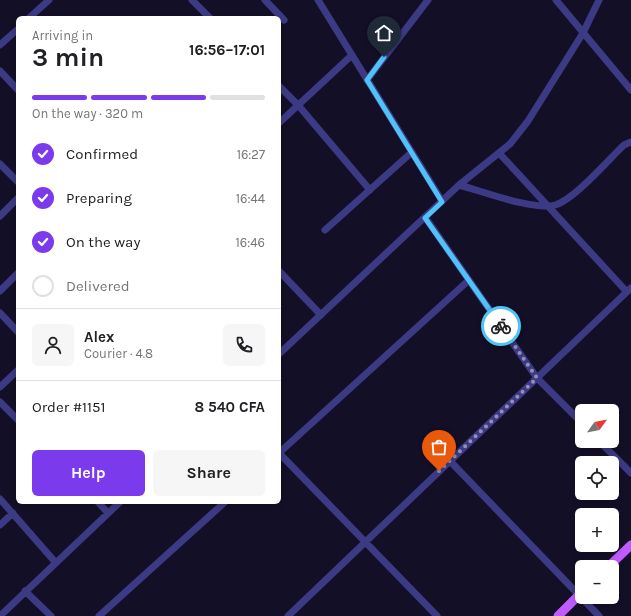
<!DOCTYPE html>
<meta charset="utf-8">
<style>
:root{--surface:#fff;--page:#f6f6f6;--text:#202124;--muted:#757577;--line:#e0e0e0;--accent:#7c3aed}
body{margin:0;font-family:Karla,sans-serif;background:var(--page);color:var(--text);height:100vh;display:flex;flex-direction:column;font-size:15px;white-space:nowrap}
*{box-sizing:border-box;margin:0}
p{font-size:13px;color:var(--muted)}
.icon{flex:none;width:22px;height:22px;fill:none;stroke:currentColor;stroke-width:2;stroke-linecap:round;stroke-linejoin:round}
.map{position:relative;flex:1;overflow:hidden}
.sheet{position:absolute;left:16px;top:16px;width:265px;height:488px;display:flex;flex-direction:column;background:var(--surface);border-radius:6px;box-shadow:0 2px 6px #0003}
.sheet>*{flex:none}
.needle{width:26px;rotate:57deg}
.controls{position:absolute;left:575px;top:404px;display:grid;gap:8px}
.controls a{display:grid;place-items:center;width:44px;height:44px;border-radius:6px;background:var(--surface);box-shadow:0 2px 6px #0003;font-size:20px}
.pin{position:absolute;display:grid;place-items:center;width:34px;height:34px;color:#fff;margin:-41px -17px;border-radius:50% 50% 50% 0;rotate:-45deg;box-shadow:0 0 4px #0007}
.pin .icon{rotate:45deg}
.courier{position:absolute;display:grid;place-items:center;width:40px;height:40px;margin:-20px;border:3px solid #4fc3f7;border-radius:50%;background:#fff;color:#222;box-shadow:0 1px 5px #0007}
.headline em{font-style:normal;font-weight:700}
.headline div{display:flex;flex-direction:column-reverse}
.headline{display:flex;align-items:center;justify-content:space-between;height:68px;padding:0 16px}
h1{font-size:26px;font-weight:700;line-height:30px}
.bar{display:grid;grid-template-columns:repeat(4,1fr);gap:6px 4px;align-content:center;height:48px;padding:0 16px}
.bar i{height:5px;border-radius:3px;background:var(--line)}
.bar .on{background:var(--accent)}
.bar p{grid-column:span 4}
.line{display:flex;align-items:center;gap:10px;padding:0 16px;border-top:1px solid var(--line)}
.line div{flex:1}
.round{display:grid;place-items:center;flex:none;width:42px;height:42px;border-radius:6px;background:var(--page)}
ol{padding:0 16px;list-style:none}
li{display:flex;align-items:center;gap:12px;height:44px}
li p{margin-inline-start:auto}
li .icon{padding:4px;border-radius:50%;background:var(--accent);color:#fff;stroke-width:4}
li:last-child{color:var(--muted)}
li i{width:22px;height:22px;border:2px solid var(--line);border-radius:50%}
.cta{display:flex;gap:8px;margin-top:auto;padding:8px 16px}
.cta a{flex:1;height:46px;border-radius:6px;background:var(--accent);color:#fff;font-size:16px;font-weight:700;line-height:46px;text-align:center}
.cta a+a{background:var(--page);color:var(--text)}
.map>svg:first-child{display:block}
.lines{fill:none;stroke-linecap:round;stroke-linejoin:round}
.minor{stroke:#3d3a85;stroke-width:7}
.major{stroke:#c25bff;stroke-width:9}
.done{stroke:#948fb3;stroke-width:4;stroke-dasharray:0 7.2}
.route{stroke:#4fc3f7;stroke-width:5}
</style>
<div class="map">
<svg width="631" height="616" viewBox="0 0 631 616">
<rect width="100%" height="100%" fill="#130f26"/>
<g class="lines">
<!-- minor -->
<path class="minor" d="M192,0L210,18
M265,0L284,20
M318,0L442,201
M556,0L631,90
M29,18L49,0
M0,45L18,29
M0,71L18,90
M367,80L428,0
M279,86L298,105L370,190
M279,123L352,55
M499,153L627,292
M0,164L18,182
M459,185C482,191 534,211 555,205C574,200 608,160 624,145L631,142
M0,216L18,198
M425,217L537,378L582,423
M325,230L412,152
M279,271L321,315
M0,291L18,273
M0,313L18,332
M279,354L459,185L510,144L528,121L583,33L599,0
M0,387L18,370
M0,402L18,420
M599,441L631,473
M279,453L469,280
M279,453L437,616
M450,461L599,616
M0,499L56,563
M98,502L108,513
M0,525L13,513
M25,591L51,616
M0,616L120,502
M99,616L225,502
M288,616L631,288"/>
<!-- major -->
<path class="major" d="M608,567L631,545
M558,616L582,592"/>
</g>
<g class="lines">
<!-- done -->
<path class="done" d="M439,471L537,378L501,326"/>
<!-- route -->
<path class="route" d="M384,57L367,80L442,202L425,218L501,326"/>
</g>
</svg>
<div class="controls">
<a><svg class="needle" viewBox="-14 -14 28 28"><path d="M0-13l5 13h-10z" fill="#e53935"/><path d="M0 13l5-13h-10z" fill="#757577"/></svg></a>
<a><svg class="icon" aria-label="locate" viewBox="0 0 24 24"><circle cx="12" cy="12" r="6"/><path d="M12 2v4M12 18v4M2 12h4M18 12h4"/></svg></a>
<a>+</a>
<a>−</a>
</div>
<div class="pin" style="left:439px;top:471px;background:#ea580c"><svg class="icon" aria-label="bag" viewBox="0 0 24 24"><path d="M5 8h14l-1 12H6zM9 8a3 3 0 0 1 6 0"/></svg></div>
<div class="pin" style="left:384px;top:57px;background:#1f2937"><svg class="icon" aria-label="home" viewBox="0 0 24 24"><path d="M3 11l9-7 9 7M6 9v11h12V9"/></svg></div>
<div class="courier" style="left:501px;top:326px"><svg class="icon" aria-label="bike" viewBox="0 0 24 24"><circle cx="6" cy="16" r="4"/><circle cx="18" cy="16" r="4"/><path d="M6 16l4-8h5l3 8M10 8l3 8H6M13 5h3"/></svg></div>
<section class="sheet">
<div class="headline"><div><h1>3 min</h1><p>Arriving in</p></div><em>16:56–17:01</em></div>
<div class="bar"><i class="on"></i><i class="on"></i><i class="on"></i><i></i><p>On the way · 320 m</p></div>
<ol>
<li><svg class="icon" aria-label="check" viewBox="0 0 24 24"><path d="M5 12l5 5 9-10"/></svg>Confirmed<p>16:27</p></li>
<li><svg class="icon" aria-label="check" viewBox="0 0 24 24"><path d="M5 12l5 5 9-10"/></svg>Preparing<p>16:44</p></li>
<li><svg class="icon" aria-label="check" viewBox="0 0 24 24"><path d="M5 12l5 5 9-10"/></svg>On the way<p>16:46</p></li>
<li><i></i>Delivered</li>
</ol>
<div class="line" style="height:72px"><a class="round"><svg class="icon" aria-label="person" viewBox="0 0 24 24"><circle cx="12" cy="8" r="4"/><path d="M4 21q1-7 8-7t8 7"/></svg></a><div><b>Alex</b><p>Courier · 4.8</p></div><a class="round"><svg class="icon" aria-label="phone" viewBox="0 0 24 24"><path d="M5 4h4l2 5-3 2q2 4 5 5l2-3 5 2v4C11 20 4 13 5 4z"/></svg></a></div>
<div class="line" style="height:52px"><div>Order #1151</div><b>8 540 CFA</b></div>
<div class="cta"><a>Help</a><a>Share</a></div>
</section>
</div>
